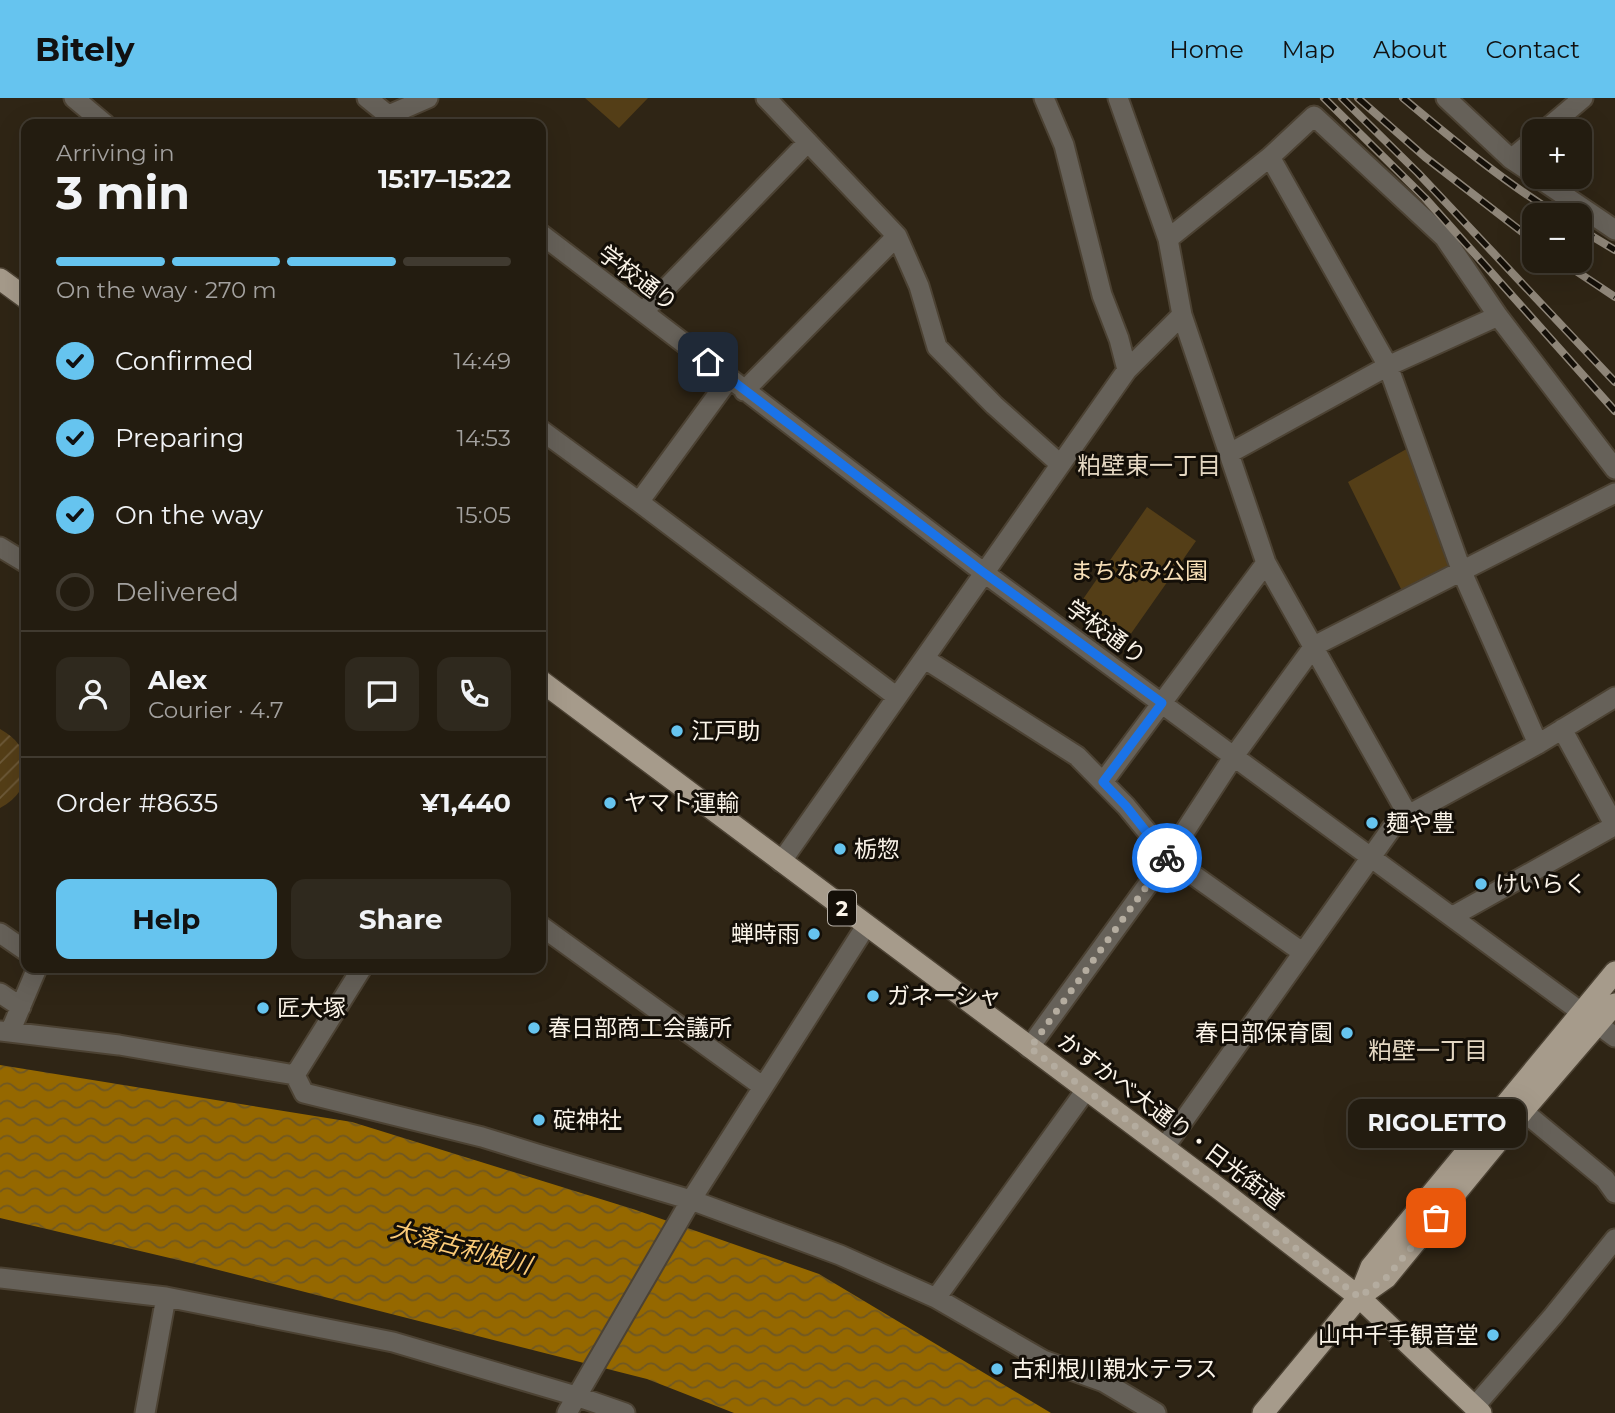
<!DOCTYPE html>
<meta charset="utf-8">
<style>
:root{--surface:#231c10;--page:#2f291e;--text:#f1f3f6;--muted:#a3a19f;--line:#403a30;--accent:#66c4ef}
body{margin:0;font-family:Montserrat,"Noto Sans JP",sans-serif;background:var(--page);color:var(--text);height:100vh;display:flex;flex-direction:column;font-size:26px;white-space:nowrap}
*{box-sizing:border-box;margin:0}
p{font-size:23px;color:var(--muted)}
.icon{flex:none;width:38px;height:38px;fill:none;stroke:currentColor;stroke-width:2;stroke-linecap:round;stroke-linejoin:round}
.map{position:relative;flex:1;overflow:hidden}
.panel{position:absolute;left:21px;top:21px;width:525px;height:854px;display:flex;flex-direction:column;background:var(--surface);border-radius:14px;box-shadow:0 7px 28px #0002,0 0 0 2px var(--line)}
.panel>*{flex:none}
.fabs{position:absolute;left:1522px;top:21px;display:grid;gap:14px}
.fabs a{display:grid;place-items:center;width:70px;height:70px;border-radius:14px;background:var(--surface);box-shadow:0 7px 28px #0002,0 0 0 2px var(--line);font-size:35px}
.pin{position:absolute;display:grid;place-items:center;width:60px;height:60px;color:#fff;margin:-30px;border-radius:14px;box-shadow:0 4px 10px #0006}
.courier{position:absolute;display:grid;place-items:center;width:70px;height:70px;margin:-35px;border:5px solid #1a73e8;border-radius:50%;background:#fff;color:#222;box-shadow:0 2px 9px #0007}
.bubble{position:absolute;height:49px;border-radius:14px;background:var(--surface);box-shadow:0 7px 28px #0002,0 0 0 2px var(--line);font-size:23px;font-weight:700;line-height:49px;text-align:center}
.headline em{font-style:normal;font-weight:700}
.headline div{display:flex;flex-direction:column-reverse}
.headline{display:flex;align-items:center;justify-content:space-between;height:119px;padding:0 35px}
h1{font-size:46px;font-weight:700;line-height:52px}
.bar{display:grid;grid-template-columns:repeat(4,1fr);gap:10px 7px;align-content:center;height:84px;padding:0 35px}
.bar i{height:9px;border-radius:5px;background:var(--line)}
.bar .active{background:var(--accent)}
.bar p{grid-column:span 4}
.line{display:flex;align-items:center;gap:18px;padding:0 35px;border-top:2px solid var(--line)}
.line div{flex:1}
.round{display:grid;place-items:center;flex:none;width:74px;height:74px;border-radius:14px;background:var(--page)}
ol{padding:0 35px;list-style:none}
li{display:flex;align-items:center;gap:21px;height:77px}
li p{margin-inline-start:auto}
li .icon{padding:7px;border-radius:50%;background:var(--accent);color:#111;stroke-width:4}
li:last-child{color:var(--muted)}
li i{width:38px;height:38px;border:4px solid var(--line);border-radius:50%}
.button{display:flex;gap:14px;margin-top:auto;padding:14px 35px}
.button a{flex:1;height:80px;border-radius:14px;background:var(--accent);color:#111;font-size:28px;font-weight:700;line-height:80px;text-align:center}
.button a+a{background:var(--page);color:var(--text)}
header{display:flex;align-items:center;gap:42px;box-sizing:border-box;height:98px;padding:0 35px;background:var(--accent);color:#111}
header strong{font-size:33px}
nav{display:flex;gap:38px;margin-inline-start:auto;font-size:24px}
.map>svg:first-child{display:block}
.park{fill:#543e17}
.garden{fill:url(#garden-furrows)}
.water{fill:url(#water-waves)}
.lines{fill:none;stroke-linecap:round;stroke-linejoin:round}
.minor-casing{stroke:#4c4233;stroke-width:23}
.major-casing{stroke:#4c4233;stroke-width:24}
.minor{stroke:#666159;stroke-width:19}
.major{stroke:#a69b8b;stroke-width:21}
.rail-casing{stroke:#8e8578;stroke-width:8}
.rail{stroke:#140f08;stroke-width:5;stroke-dasharray:16;stroke-linecap:butt}
.done{stroke:#b4ac9f;stroke-width:7;stroke-dasharray:0 12.6}
.route{stroke:#1a73e8;stroke-width:9}
.poi-dot{fill:#66c4ef;stroke:#140f08;stroke-width:2.5}
.labels{text-anchor:middle;dominant-baseline:central;stroke-width:6;stroke-linejoin:round;paint-order:stroke}
.shield{fill:#140f08;stroke:#b6afa6;stroke-width:2}
.shield-label{font-size:21px;font-weight:bold;fill:#fbf4e9}
.street-label{font-size:23px;fill:#fbf4e9;stroke:#140f08}
.park-label{font-size:23px;fill:#f8e0b8;stroke:#140f08}
.poi-label{font-size:23px;fill:#fbf4e9;stroke:#140f08;text-anchor:start}
.neighbourhood-label{font-size:24px;fill:#e4d7c2;stroke:#140f08}
.water-label{font-size:24px;font-style:italic;fill:#fccb78;stroke:#140f08}
</style>
<header>
<strong>Bitely</strong>
<nav><a>Home</a><a>Map</a><a>About</a><a>Contact</a></nav>
</header>
<div class="map">
<svg width="1615" height="1315" viewBox="0 0 1615 1315">
<defs>
<pattern id="garden-furrows" width="10" height="10" patternUnits="userSpaceOnUse" patternTransform="scale(1.75)"><rect width="10" height="10" fill="#543e17"/><path d="M-1 1l2-2M0 10L10 0M9 11l2-2" fill="none" stroke="#6e5a39"/></pattern>
<pattern id="water-waves" width="16" height="10" patternUnits="userSpaceOnUse" patternTransform="scale(1.75)"><rect width="16" height="10" fill="#956800"/><path d="M0 5q4-4 8 0t8 0" fill="none" stroke="#705823"/></pattern>
</defs>
<rect width="100%" height="100%" fill="#2f2515"/>
<!-- park -->
<path class="park" d="M585,0H648L619,30Z
M1410,349L1458,472L1404,497L1348,384Z
M1147,409L1196,443L1130,537L1081,504Z"/>
<!-- garden -->
<path class="garden" d="M0,631C36,650 36,691 0,710Z"/>
<!-- water -->
<path class="water" d="M0,967L352,1024L636,1112L819,1176L1051,1315H734L647,1281L191,1165L0,1120Z"/>
<g class="lines">
<!-- minor casing -->
<g class="minor-casing">
<path id="minor" d="M74,0L105,26
M367,0L399,26
M766,0L897,138L919,188L937,249L994,307L1060,366
M1044,0L1064,47L1102,197L1119,241L1127,272
M1118,0L1168,141L1182,217L1266,465L1408,717
M1446,0L1511,61L1535,77
M389,17L428,0
M1544,33L1583,0
M1270,59L1388,268L1462,474L1538,646
M1511,61L1535,41
M1537,79L1615,132
M541,136L983,474L1615,939
M1168,141L1270,59L1314,18L1444,139L1498,218L1615,371
M643,214L808,44
M744,293L897,138
M541,332L639,404L897,599
M1230,355L1388,268L1498,218
M639,404L729,281
M0,449L26,465
M925,561L1077,658L1126,708L1168,759L1302,854
M1562,631L1615,728
M1103,684L1266,465
M781,764L1127,272L1182,217
M1453,818L1614,728
M541,828L762,988
M0,835L26,853
M0,895L21,909
M0,933L119,947L295,977
M10,934L37,870
M1029,950L1168,759L1234,658L1314,548L1615,395
M295,977L304,995L482,1039L537,1056L691,1102L840,1157L936,1200L1043,1262L1104,1284L1156,1315
M295,977L362,870
M1523,1013L1605,1081L1615,1095
M1164,1050L1391,731L1408,717L1538,646L1615,599
M0,1180L166,1199L393,1244L576,1298L625,1315
M936,1200L1086,992
M1475,1308L1553,1218L1615,1141
M145,1315L166,1199
M567,1315L691,1102L866,828"/>
</g>
<!-- major casing -->
<g class="major-casing">
<path id="major" d="M0,181L26,200
M541,583L1222,1093L1359,1199L1481,1315
M1359,1199L1371,1169L1615,874
M1263,1315L1359,1199L1386,1180L1523,1013L1615,906"/>
</g>
<!-- minor -->
<use href="#minor" class="minor"/>
<!-- major -->
<use href="#major" class="major"/>
<!-- rail casing -->
<g class="rail-casing">
<path id="rail" d="M1324,0L1425,100L1615,313
M1342,0L1418,75L1615,284
M1358,0L1425,59L1535,144
M1403,0C1453,42 1503,83 1558,117
M1580,131L1615,152
M1561,163L1615,199"/>
</g>
<!-- rail -->
<use href="#rail" class="rail"/>
</g>
<g class="lines">
<!-- done -->
<path class="done" d="M1167,760L1030,950L1222,1093L1359,1199L1386,1180L1436,1120"/>
<!-- route -->
<path class="route" d="M708,264L983,474L1162,605L1103,684L1126,708L1167,760"/>
</g>
<!-- markers -->
<g class="poi-dot">
<circle cx="677" cy="633" r="7"/>
<circle cx="610" cy="705" r="7"/>
<circle cx="1372" cy="725" r="7"/>
<circle cx="840" cy="751" r="7"/>
<circle cx="1481" cy="786" r="7"/>
<circle cx="814" cy="836" r="7"/>
<circle cx="873" cy="898" r="7"/>
<circle cx="263" cy="910" r="7"/>
<circle cx="534" cy="930" r="7"/>
<circle cx="1347" cy="935" r="7"/>
<circle cx="539" cy="1022" r="7"/>
<circle cx="1493" cy="1237" r="7"/>
<circle cx="997" cy="1271" r="7"/>
</g>
<g class="labels">
<!-- shield labels -->
<rect class="shield" x="828" y="792.5" width="28" height="35" rx="5"/>
<g class="shield-label">
<text x="842" y="810">2</text>
</g>
<!-- street labels -->
<g class="street-label">
<text transform="translate(638 180) rotate(37)">学校通り</text>
<text transform="translate(1106 534) rotate(36)">学校通り</text>
<text transform="translate(1171 1023) rotate(37)">かすかべ大通り・日光街道</text>
</g>
<!-- park labels -->
<g class="park-label">
<text x="1139" y="473">まちなみ公園</text>
</g>
<!-- poi labels -->
<g class="poi-label">
<text x="691" y="633">江戸助</text>
<text x="624" y="705">ヤマト運輸</text>
<text x="1386" y="725">麺や豊</text>
<text x="854" y="751">栃惣</text>
<text x="1495" y="786">けいらく</text>
<text x="800" y="836" text-anchor="end">蝉時雨</text>
<text x="887" y="898">ガネーシャ</text>
<text x="277" y="910">匠大塚</text>
<text x="548" y="930">春日部商工会議所</text>
<text x="1333" y="935" text-anchor="end">春日部保育園</text>
<text x="553" y="1022">碇神社</text>
<text x="1479" y="1237" text-anchor="end">山中千手観音堂</text>
<text x="1011" y="1271">古利根川親水テラス</text>
</g>
<!-- neighbourhood labels -->
<g class="neighbourhood-label">
<text x="1149" y="367">粕壁東一丁目</text>
<text x="1428" y="952">粕壁一丁目</text>
</g>
<!-- water labels -->
<g class="water-label">
<text transform="translate(461 1149) rotate(15)">大落古利根川</text>
</g>
</g>
</svg>
<div class="fabs">
<a>+</a>
<a>−</a>
</div>
<div class="pin" style="left:1436px;top:1120px;background:#ea580c"><svg class="icon" aria-label="bag" viewBox="0 0 24 24"><path d="M5 8h14l-1 12H6zM9 8a3 3 0 0 1 6 0"/></svg></div>
<div class="pin" style="left:708px;top:264px;background:#1f2937"><svg class="icon" aria-label="home" viewBox="0 0 24 24"><path d="M3 11l9-7 9 7M6 9v11h12V9"/></svg></div>
<div class="courier" style="left:1167px;top:760px"><svg class="icon" aria-label="bike" viewBox="0 0 24 24"><circle cx="6" cy="16" r="4"/><circle cx="18" cy="16" r="4"/><path d="M6 16l4-8h5l3 8M10 8l3 8H6M13 5h3"/></svg></div>
<div class="bubble" style="left:1348px;top:1001px;width:178px">RIGOLETTO</div>
<section class="panel">
<div class="headline"><div><h1>3 min</h1><p>Arriving in</p></div><em>15:17–15:22</em></div>
<div class="bar"><i class="active"></i><i class="active"></i><i class="active"></i><i></i><p>On the way · 270 m</p></div>
<ol>
<li><svg class="icon" aria-label="check" viewBox="0 0 24 24"><path d="M5 12l5 5 9-10"/></svg>Confirmed<p>14:49</p></li>
<li><svg class="icon" aria-label="check" viewBox="0 0 24 24"><path d="M5 12l5 5 9-10"/></svg>Preparing<p>14:53</p></li>
<li><svg class="icon" aria-label="check" viewBox="0 0 24 24"><path d="M5 12l5 5 9-10"/></svg>On the way<p>15:05</p></li>
<li><i></i>Delivered</li>
</ol>
<div class="line" style="height:126px"><a class="round"><svg class="icon" aria-label="person" viewBox="0 0 24 24"><circle cx="12" cy="8" r="4"/><path d="M4 21q1-7 8-7t8 7"/></svg></a><div><b>Alex</b><p>Courier · 4.7</p></div><a class="round"><svg class="icon" aria-label="chat" viewBox="0 0 24 24"><path d="M4 5h16v11H9l-5 4z"/></svg></a><a class="round"><svg class="icon" aria-label="phone" viewBox="0 0 24 24"><path d="M5 4h4l2 5-3 2q2 4 5 5l2-3 5 2v4C11 20 4 13 5 4z"/></svg></a></div>
<div class="line" style="height:91px"><div>Order #8635</div><b>¥1,440</b></div>
<div class="button"><a>Help</a><a>Share</a></div>
</section>
</div>
